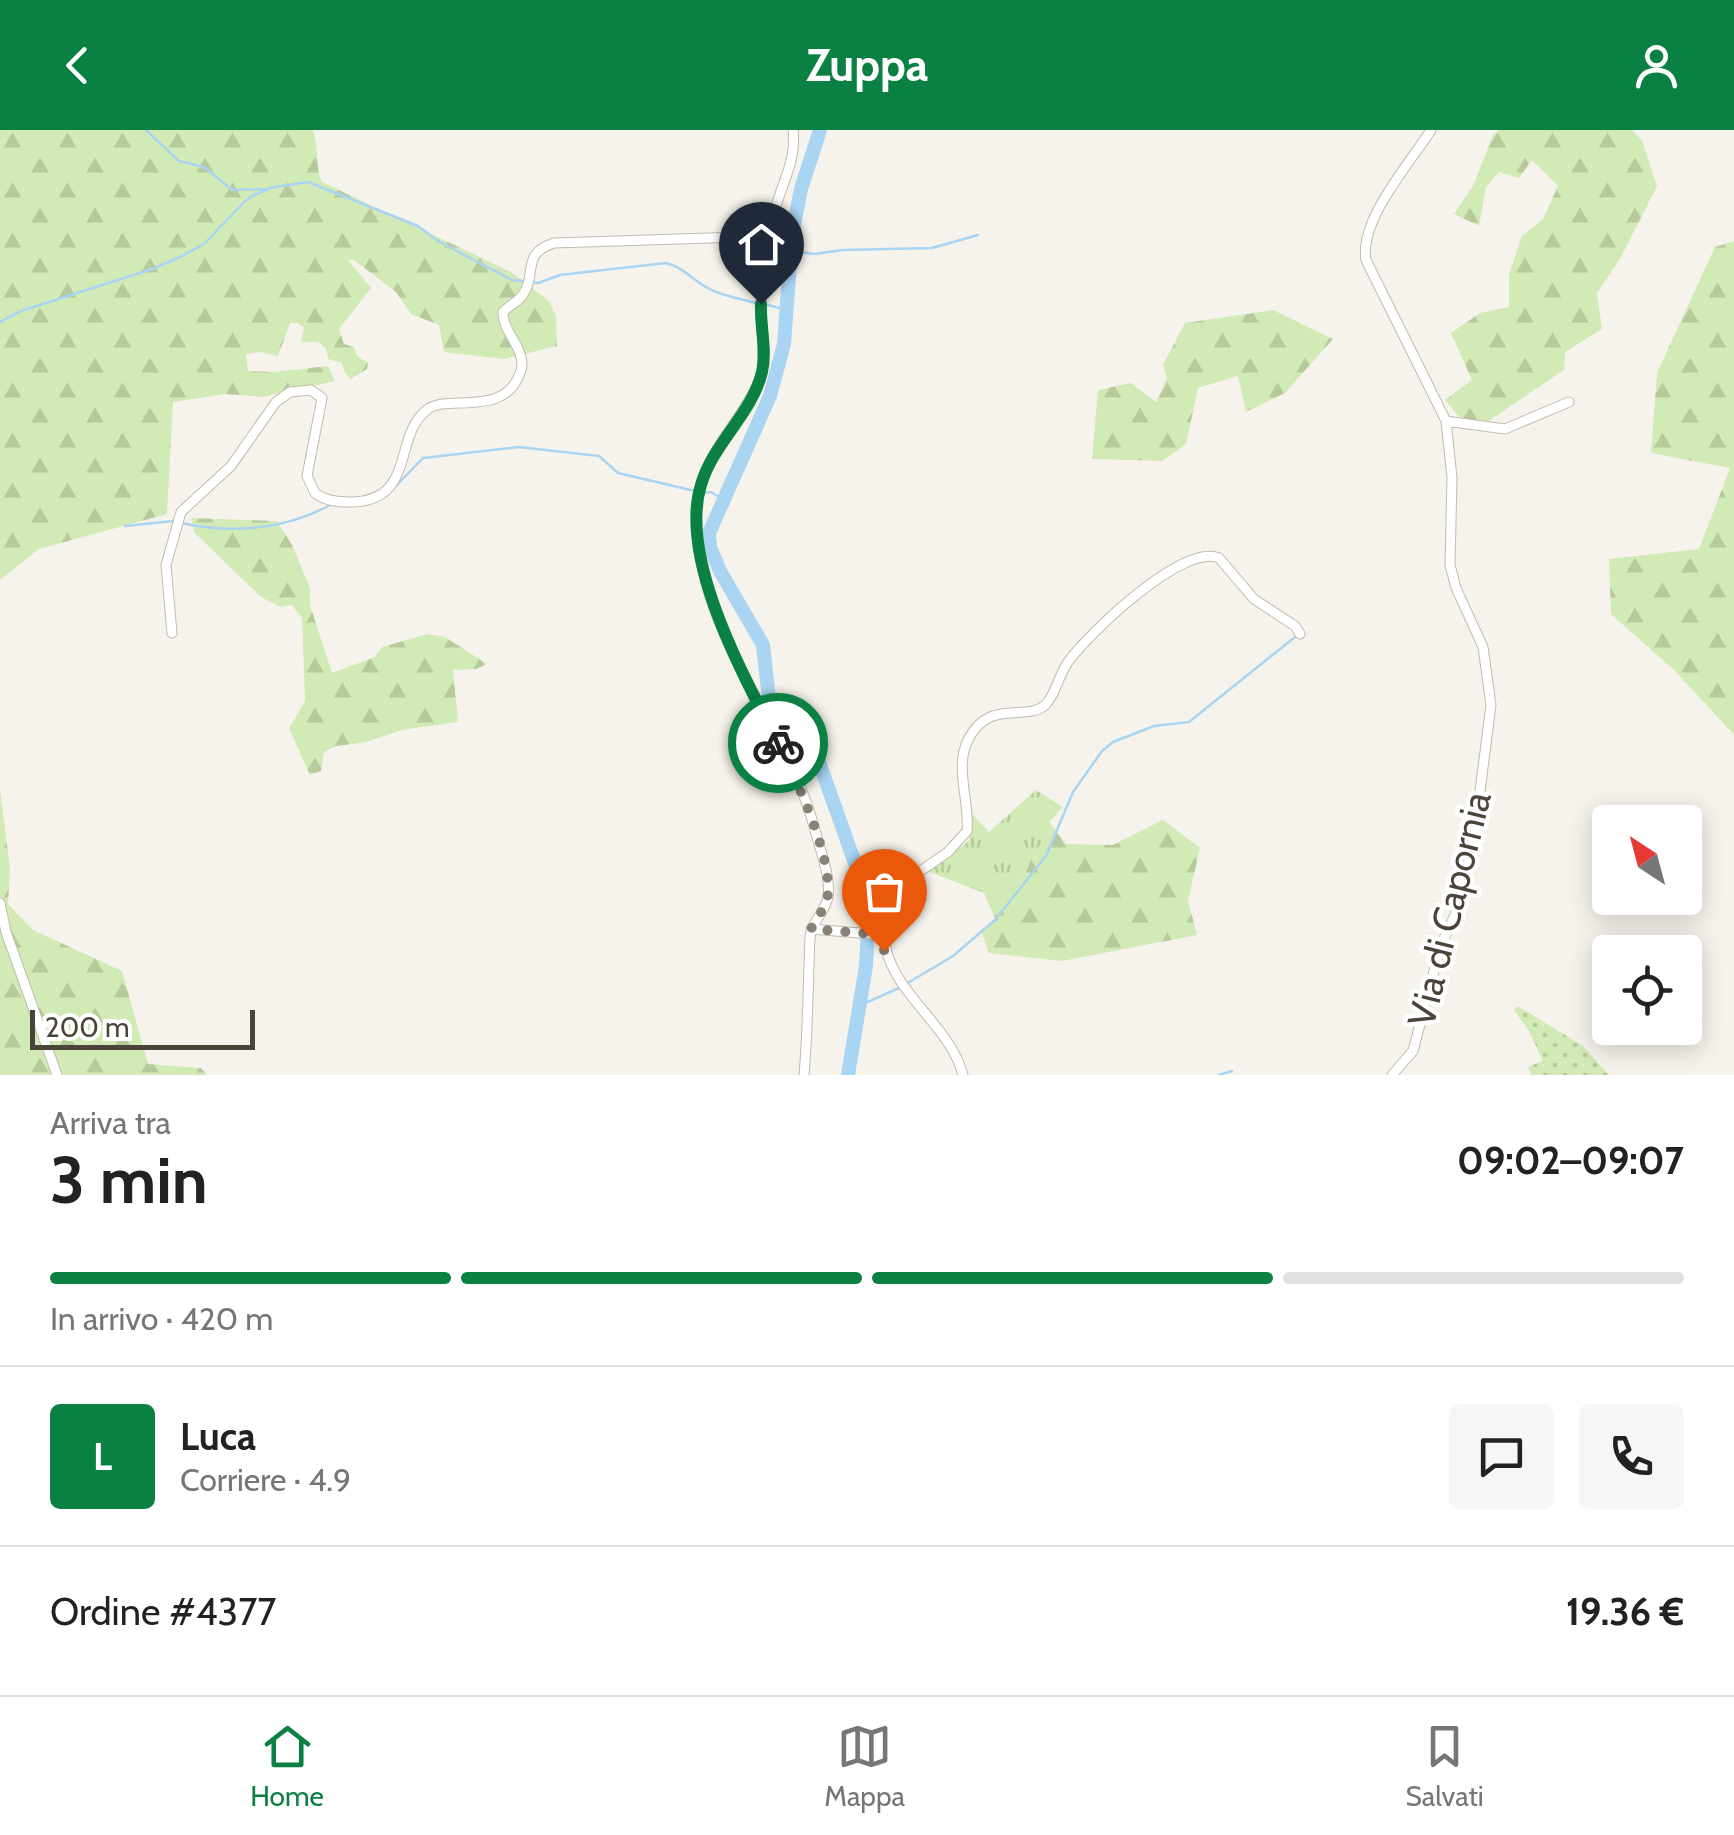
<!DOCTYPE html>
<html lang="it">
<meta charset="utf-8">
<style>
:root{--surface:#fff;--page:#f6f6f6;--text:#222;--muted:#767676;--line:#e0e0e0;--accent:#0b8043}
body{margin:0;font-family:Cabin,sans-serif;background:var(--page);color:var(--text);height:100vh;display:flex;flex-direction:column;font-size:38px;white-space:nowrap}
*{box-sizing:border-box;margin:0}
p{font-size:32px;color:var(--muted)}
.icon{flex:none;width:55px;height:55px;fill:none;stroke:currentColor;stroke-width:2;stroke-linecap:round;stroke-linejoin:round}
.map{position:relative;height:945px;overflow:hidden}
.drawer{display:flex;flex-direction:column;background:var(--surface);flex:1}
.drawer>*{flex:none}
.needle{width:65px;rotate:324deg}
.buttons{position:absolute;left:1592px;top:675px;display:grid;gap:20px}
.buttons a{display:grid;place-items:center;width:110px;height:110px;border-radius:10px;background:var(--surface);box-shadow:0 5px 25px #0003;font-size:50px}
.scale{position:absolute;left:30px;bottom:25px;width:225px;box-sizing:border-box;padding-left:10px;border:5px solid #4b4439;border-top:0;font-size:28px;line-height:35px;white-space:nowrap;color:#4b4439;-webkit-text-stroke:8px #fff;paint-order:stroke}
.pin{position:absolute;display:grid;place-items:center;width:85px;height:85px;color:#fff;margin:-102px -42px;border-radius:50% 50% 50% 0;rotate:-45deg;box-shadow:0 0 10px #0007}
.pin .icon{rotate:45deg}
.courier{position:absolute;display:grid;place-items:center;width:100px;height:100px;margin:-50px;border:8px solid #0b8043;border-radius:50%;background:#fff;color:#222;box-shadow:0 2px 12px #0007}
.overview em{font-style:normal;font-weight:700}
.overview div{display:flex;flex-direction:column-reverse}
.overview{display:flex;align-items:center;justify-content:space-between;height:170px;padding:0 50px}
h1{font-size:65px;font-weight:700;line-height:75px}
.bar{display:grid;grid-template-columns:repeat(4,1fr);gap:15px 10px;align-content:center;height:120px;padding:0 50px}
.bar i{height:12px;border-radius:8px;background:var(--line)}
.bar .selected{background:var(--accent)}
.bar p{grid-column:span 4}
.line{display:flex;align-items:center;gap:25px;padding:0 50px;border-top:2px solid var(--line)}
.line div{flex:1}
.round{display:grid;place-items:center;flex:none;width:105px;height:105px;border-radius:10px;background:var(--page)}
header{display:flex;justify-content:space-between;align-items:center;height:130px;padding:0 50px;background:var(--accent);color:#fff;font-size:45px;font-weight:700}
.tabs{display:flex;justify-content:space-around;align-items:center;height:140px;border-top:2px solid var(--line);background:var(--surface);font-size:28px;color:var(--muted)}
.tabs a{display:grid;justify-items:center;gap:5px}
.tabs .selected{color:var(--accent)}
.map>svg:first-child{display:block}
.grass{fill:url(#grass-dots)}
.forest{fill:url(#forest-firs)}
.park{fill:url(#park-tufts)}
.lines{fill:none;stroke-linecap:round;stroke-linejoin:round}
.stream{stroke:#a9d4f2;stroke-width:2.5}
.river{stroke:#a9d4f2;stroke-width:14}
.minor-casing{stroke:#c2bbae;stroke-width:11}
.minor{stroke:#fff;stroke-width:9}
.done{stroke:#878178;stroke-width:10;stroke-dasharray:0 18}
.route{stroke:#0b8043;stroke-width:12}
.labels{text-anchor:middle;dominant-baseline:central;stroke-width:9;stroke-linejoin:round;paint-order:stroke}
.street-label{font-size:38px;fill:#4b4439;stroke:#fff}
</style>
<header><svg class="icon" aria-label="back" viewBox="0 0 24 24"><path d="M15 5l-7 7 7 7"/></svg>Zuppa<svg class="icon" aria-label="person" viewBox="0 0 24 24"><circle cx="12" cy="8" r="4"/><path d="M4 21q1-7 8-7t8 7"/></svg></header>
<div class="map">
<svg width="1734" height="945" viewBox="0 0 1734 945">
<defs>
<pattern id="grass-dots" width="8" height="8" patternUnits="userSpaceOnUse" patternTransform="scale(2.5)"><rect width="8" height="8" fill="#d2eab5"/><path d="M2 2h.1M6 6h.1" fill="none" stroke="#b6ca9c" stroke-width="1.8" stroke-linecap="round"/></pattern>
<pattern id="forest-firs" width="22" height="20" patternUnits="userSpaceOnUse" patternTransform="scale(2.5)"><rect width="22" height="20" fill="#d2eab5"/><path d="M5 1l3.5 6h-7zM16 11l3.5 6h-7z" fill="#b6ca9c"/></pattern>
<pattern id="park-tufts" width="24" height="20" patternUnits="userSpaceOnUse" patternTransform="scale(2.5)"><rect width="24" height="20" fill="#d2eab5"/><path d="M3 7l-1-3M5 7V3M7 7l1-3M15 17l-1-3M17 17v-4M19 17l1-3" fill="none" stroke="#b6ca9c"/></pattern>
</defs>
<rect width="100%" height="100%" fill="#f6f3ec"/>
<!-- grass -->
<path class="grass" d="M1518,876L1583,916L1609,945H1532L1528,937L1543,931L1529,901L1514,880Z"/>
<!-- forest -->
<path class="forest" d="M0,0H313C319,17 315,38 322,52L511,142L549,171L556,186L557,216L504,229L444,222L439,195L411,184L396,162L354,130H348L371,158L339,199L344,214L354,217L357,226L368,233L367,239L351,249L345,243L342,233L328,229L326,218L318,212H301L304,198L298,193H290L278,226L260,222L246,224L248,241L274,242L328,236L335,251L262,267L225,264L173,272L167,384L39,419L0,450Z
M1499,0H1632L1642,10L1657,56L1621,127L1597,163L1602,199L1565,222L1564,240L1487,292L1461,289L1445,270L1472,250L1451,203L1480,183L1509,177V145L1522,106L1543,89L1558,56L1532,30L1519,48L1499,42L1486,57L1479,96L1454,84L1473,56L1493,5Z
M1734,111V605L1675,541L1611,484L1609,429L1699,419L1730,338L1651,323L1657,243L1715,117Z
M1273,180L1333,209L1285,263L1246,282L1238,246L1198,258L1186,314L1162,331L1092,329L1098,260L1131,253L1156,272L1167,248L1163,235L1185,193Z
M191,388L277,391L292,415L310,458V475L332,543L375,527L382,517L428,504L445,507L487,534L476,539L453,540L458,592L401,600L367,612L336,616L324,622L321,641L310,645L289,598L305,571L302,488L292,475L281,477L261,467L195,403Z
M0,660L10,738L8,774L33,800L122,841L148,934L201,938L207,945H0Z
M1163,690L1200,718L1188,771L1197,805L1062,831L989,823L981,800L1009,781L1035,720L1050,703L1049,692L1066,714L1113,715Z"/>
<!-- park -->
<path class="park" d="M1036,660L1063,677L1049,692L1051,703L1035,720L1009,781L996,791L984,763L927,741L969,711L972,684L989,702Z"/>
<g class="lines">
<!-- stream -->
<path class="stream" d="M146,0L179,31L204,37L232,60L264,59
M791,121L815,124L842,120L932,118L978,105
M531,152L538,153L560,145L666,133C681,137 688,145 701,154C717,165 737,168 756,173
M768,175L787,180
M0,192L21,181L152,139L178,128L204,114L245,71L254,65L270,58L308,52L418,96L438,111L512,150L523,151
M392,360L423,328L519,317L599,326L618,343L695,361
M703,363L711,362L725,371
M181,393C231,404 286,400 332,374
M125,396L173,391
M906,854L953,826L995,790L1046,726L1073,662L1102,621L1113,612L1154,596L1189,592L1295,507
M861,875L899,858
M1219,945L1232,941"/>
<!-- river -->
<path class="river" d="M820,0L801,59L792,105L784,214L770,266L709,403L710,417L720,441L763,515L769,569L779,588L798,603L818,629L862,753L868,797L866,836L848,945"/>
<!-- minor casing -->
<g class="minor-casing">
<path id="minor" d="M793,0C797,29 782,53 775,80C768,110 765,140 761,170C758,198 770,227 758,253C740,295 701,325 697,374C689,495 787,592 815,700C820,719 831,748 828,767C825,783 811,792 810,808C808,854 808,899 804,945
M1446,291L1505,299L1569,272
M172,503L166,435L181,382L231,336L276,272L290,262L311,260L322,268L307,346L315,363C326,371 337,372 351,372C417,371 392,305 428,279C448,264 507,289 521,240C527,220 502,202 503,182C509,176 517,172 522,166C538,144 520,124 554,113L770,106
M0,773L6,802L57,945
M811,799L884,805L897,799L919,742L948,722L967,701C970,671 954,638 968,610C990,566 1029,594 1047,573C1056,562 1059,545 1068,532C1089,503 1183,413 1219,428L1254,469L1295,496L1300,504
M884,805C887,861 949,892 963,945
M1392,945L1413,921L1441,815L1455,785L1474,708L1491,575L1483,517L1456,458L1450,435L1452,348L1446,291L1366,130C1359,90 1410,33 1431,0"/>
</g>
<!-- minor -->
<use href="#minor" class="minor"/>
</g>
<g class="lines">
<!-- done -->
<path class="done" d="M778,613C797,651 830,721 828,763C827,776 817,788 811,799L884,805V821"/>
<!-- route -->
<path class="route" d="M761,174C760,196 767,220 762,242C752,284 713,313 701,355C678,429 745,548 778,613"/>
</g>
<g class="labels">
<!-- street labels -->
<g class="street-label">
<text transform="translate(1449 779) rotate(-76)">Via di Capornia</text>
</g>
</g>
</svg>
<div class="buttons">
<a><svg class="needle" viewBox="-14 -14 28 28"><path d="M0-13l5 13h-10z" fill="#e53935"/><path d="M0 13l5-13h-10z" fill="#767676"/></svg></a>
<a><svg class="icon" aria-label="locate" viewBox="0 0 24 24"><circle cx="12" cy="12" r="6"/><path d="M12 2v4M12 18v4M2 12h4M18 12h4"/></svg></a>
</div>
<div class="scale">200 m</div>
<div class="pin" style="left:884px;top:821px;background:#ea580c"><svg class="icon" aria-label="bag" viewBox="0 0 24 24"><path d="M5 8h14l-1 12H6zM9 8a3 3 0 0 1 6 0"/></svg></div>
<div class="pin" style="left:761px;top:174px;background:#1f2937"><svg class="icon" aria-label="home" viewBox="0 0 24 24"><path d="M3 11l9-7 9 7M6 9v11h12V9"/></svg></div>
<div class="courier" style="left:778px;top:613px"><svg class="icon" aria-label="bike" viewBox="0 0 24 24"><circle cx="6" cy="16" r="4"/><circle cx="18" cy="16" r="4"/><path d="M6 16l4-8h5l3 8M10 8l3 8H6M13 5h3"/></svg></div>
</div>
<section class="drawer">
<div class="overview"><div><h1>3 min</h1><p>Arriva tra</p></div><em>09:02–09:07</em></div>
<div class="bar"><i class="selected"></i><i class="selected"></i><i class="selected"></i><i></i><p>In arrivo · 420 m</p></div>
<div class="line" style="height:180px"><b class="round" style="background:var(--accent);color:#fff">L</b><div><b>Luca</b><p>Corriere · 4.9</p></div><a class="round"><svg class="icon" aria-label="chat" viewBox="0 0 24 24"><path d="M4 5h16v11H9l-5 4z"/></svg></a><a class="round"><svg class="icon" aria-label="phone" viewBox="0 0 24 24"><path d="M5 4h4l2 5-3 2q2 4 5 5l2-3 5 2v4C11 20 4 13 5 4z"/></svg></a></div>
<div class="line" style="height:130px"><div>Ordine #4377</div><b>19.36 €</b></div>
</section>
<nav class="tabs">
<a class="selected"><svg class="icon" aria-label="home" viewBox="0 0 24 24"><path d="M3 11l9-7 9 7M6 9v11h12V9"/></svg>Home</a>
<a><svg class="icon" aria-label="map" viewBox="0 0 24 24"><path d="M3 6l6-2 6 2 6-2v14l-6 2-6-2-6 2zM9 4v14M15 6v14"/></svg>Mappa</a>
<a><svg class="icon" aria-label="saved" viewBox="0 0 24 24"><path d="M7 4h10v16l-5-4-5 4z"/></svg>Salvati</a>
</nav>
